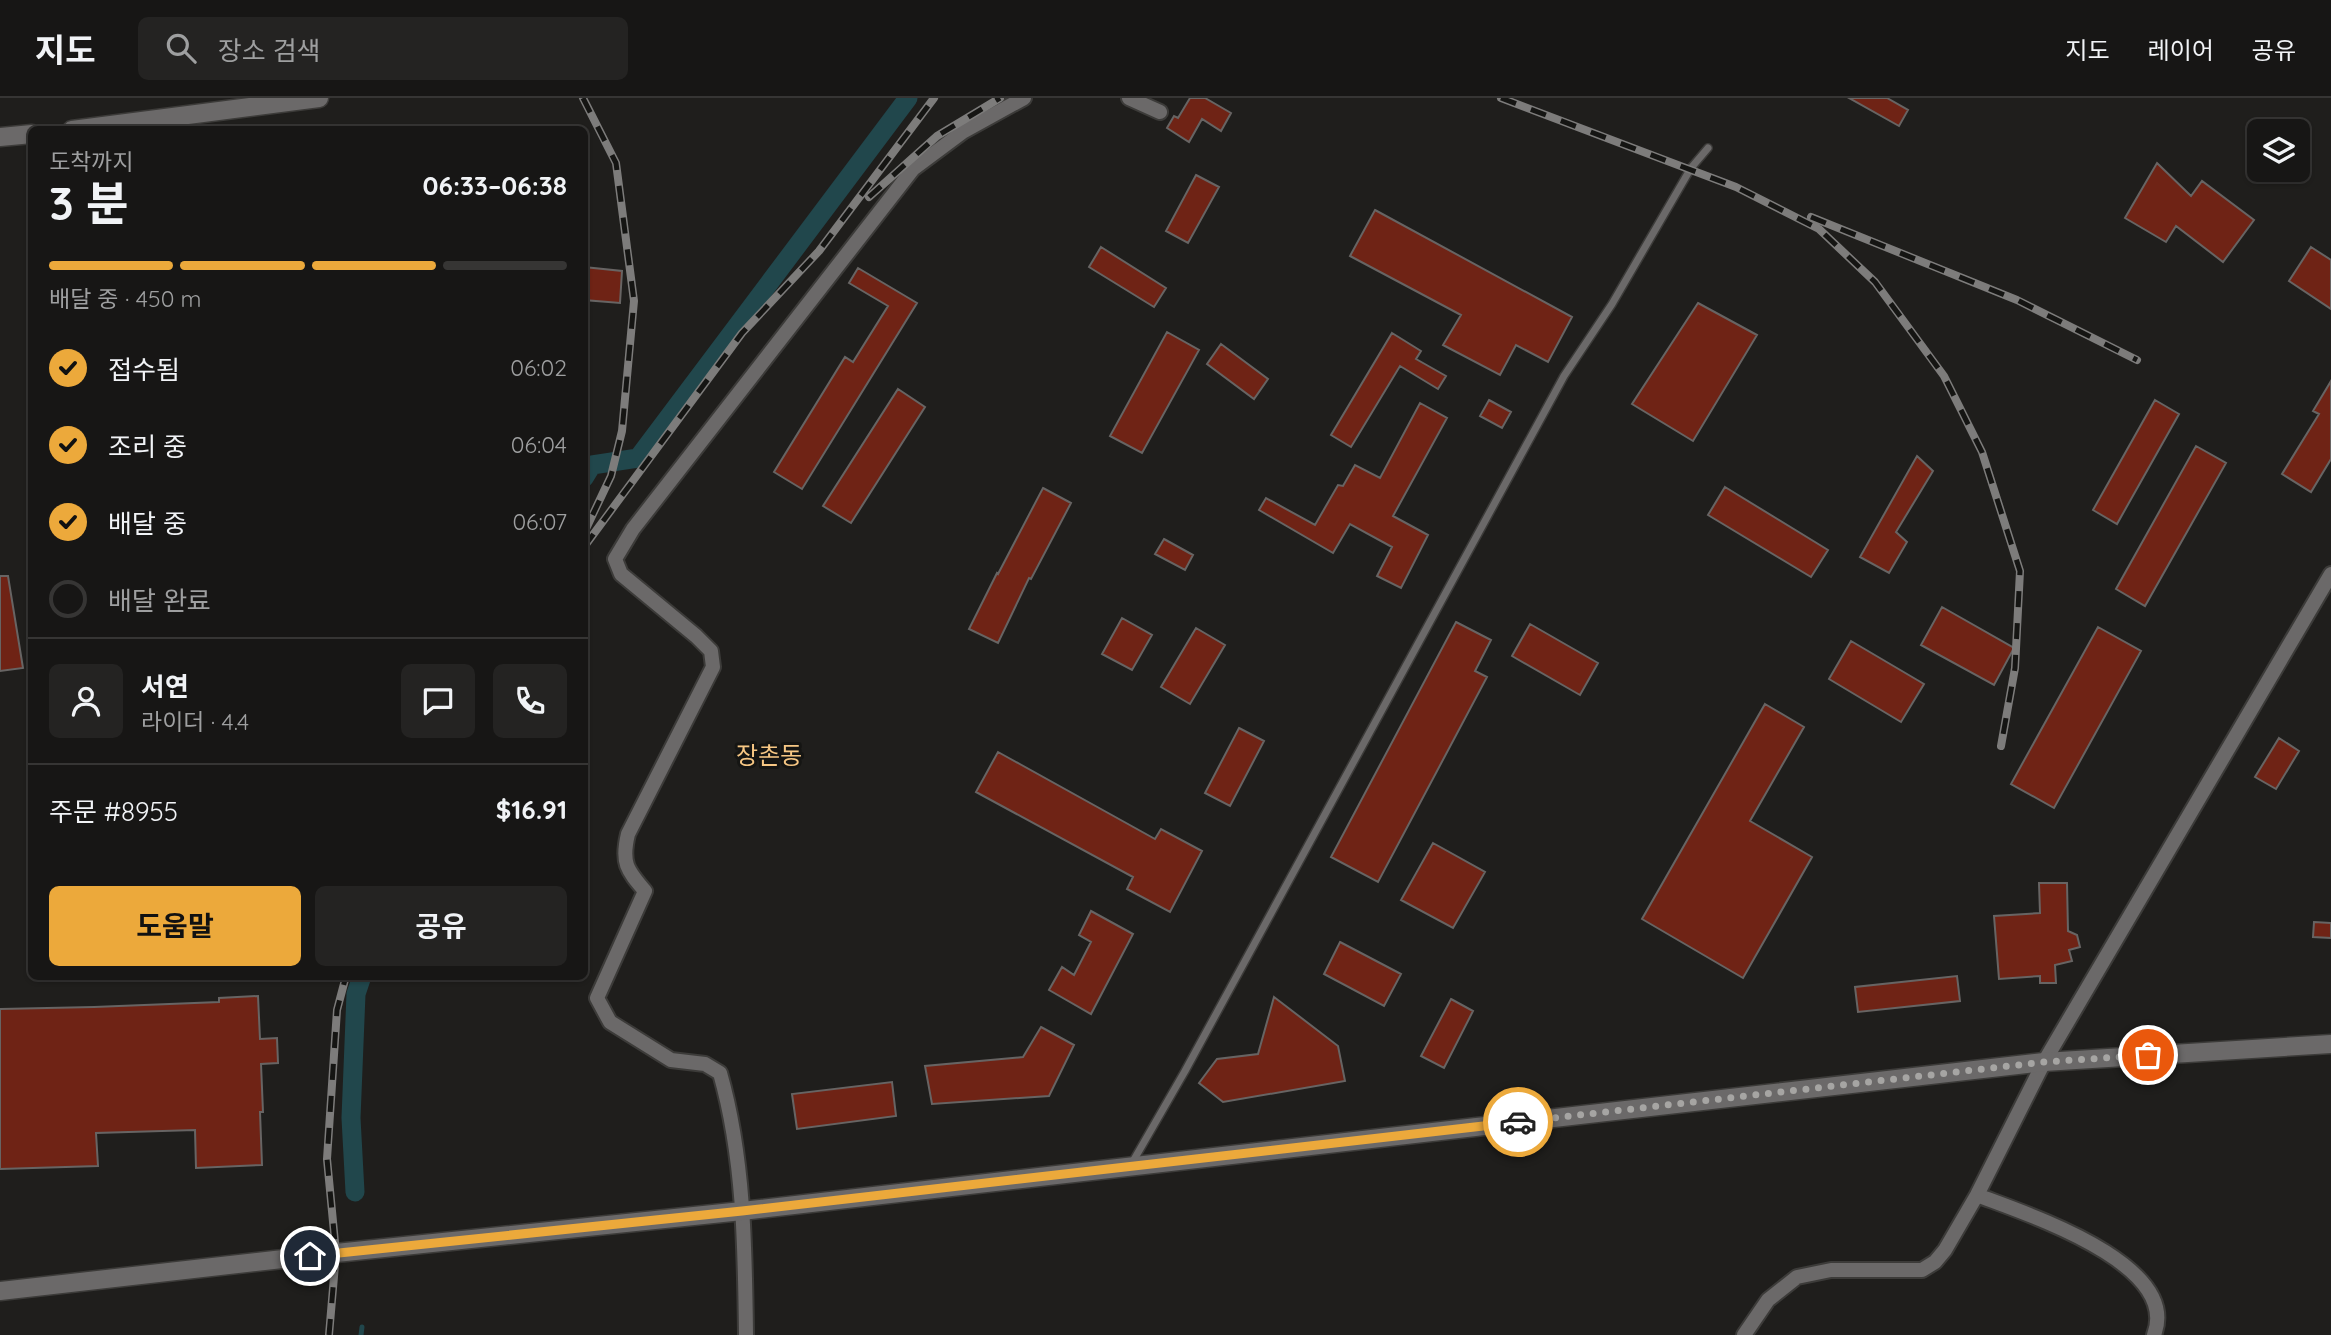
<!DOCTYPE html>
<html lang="ko">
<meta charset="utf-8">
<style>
:root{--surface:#171615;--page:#242322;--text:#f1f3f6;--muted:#9e9fa0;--line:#363534;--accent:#eca93b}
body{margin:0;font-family:Quicksand,"Noto Sans KR",sans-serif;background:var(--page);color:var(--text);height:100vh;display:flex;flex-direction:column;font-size:26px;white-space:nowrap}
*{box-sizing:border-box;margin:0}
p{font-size:23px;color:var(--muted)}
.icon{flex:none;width:38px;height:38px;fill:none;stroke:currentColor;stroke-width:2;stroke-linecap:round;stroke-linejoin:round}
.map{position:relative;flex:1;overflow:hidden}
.details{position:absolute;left:28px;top:28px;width:560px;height:854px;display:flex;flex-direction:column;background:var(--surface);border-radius:10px;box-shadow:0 2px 5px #0004,0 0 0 2px var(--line)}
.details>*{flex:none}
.tools{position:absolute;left:2247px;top:21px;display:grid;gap:14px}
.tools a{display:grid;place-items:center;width:63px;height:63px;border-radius:10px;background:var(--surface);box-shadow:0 2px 5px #0004,0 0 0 2px var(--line);font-size:35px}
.pin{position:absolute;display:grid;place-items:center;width:60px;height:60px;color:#fff;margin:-30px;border:4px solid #fff;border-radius:50%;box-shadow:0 2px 7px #0007}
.courier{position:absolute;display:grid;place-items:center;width:70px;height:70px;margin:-35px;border:5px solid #eca93b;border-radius:50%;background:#fff;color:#222;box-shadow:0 2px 9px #0007}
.headline em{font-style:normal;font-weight:700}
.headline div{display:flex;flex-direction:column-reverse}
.headline{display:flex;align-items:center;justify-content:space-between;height:119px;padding:0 21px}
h1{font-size:46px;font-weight:700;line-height:52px}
.bar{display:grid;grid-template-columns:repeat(4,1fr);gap:10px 7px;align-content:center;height:84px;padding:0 21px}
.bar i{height:9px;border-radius:5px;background:var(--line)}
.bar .current{background:var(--accent)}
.bar p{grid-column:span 4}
.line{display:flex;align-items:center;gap:18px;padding:0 21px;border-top:2px solid var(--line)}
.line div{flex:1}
.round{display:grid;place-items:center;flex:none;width:74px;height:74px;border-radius:10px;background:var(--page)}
ol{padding:0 21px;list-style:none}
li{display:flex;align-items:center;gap:21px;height:77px}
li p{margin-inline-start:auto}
li .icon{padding:7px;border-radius:50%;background:var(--accent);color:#111;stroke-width:4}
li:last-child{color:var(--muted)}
li i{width:38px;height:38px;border:4px solid var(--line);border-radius:50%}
.primary-button{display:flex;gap:14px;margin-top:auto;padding:14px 21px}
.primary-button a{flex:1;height:80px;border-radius:10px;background:var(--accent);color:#111;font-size:28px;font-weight:700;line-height:80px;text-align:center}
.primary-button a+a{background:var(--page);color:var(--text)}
header{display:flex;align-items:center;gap:42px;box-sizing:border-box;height:98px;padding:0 35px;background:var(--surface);border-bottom:2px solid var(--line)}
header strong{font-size:33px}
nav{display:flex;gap:38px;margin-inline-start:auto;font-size:24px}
.search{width:490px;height:63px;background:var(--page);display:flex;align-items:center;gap:18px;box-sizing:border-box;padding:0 24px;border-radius:10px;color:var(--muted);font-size:26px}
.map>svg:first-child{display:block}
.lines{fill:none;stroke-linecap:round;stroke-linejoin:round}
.stream{stroke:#21474c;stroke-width:5}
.canal{stroke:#21474c;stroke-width:19}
.building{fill:#6f2315;stroke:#676463;stroke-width:2}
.service-casing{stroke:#3c3b39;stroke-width:10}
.minor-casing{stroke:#3c3b39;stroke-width:18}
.tertiary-casing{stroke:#3c3b39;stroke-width:21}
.service{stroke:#6b6969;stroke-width:7}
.minor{stroke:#6b6969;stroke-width:14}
.tertiary{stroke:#6b6969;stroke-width:18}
.rail-casing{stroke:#7d7c7b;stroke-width:8}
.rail{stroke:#151513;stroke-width:5;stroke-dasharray:16;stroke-linecap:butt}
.done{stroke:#a6a5a3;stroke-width:7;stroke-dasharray:0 12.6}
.route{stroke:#eca93b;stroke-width:9}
.labels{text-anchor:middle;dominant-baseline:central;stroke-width:6;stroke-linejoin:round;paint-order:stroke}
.quarter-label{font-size:24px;fill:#f7c784;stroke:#151513}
</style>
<header>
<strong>지도</strong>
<div class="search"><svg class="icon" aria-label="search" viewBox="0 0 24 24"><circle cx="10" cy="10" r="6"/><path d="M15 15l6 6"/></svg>장소 검색</div>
<nav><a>지도</a><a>레이어</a><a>공유</a></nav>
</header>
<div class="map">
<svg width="2331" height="1237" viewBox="0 0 2331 1237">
<rect width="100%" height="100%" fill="#1f1e1c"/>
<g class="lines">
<!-- stream -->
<path class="stream" d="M361,1237L362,1229"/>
<!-- canal -->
<path class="canal" d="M584,380L592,367L638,360L908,0
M355,1094L351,1020L356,896L362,878"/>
</g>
<!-- building -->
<path class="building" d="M1190,0H1205L1231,15L1221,33L1202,21L1189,44L1167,30L1174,18L1178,20Z
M1849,0H1887L1908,12L1899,28Z
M2157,65L2191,98L2202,83L2254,122L2223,164L2176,128L2166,144L2125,120Z
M1196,77L1219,89L1188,145L1166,133Z
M1375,112L1572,219L1548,264L1516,247L1500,277L1443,247L1461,217L1350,158Z
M1101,149L1166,190L1154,209L1089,169Z
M2311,149L2331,162V211L2289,183Z
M584,169L622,173L620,205L584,202Z
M858,170L917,205L802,391L774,374L845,259L853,264L888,208L849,185Z
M1698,205L1757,237L1693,343L1632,306Z
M1167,234L1199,252L1142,355L1110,338Z
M1392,235L1421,253L1416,261L1446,278L1438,291L1400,268L1351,349L1331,337Z
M1221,246L1268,281L1254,301L1207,266Z
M2331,283V361L2311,394L2282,376L2319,316L2313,313Z
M898,291L925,309L851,425L823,408Z
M1489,302L1511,314L1502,330L1480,318Z
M2155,302L2179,316L2117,426L2093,412Z
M1420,305L1447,320L1393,418L1428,437L1401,490L1377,478L1392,449L1350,426L1333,455L1259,412L1266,400L1315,427L1338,387L1343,388L1355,367L1380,380Z
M2196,348L2226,365L2145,508L2116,491Z
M1917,358L1933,373L1896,434L1907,444L1889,475L1860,459Z
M1725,389L1828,452L1811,479L1708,417Z
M1043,390L1071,405L1031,481L1029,480L998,545L969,531L997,475L998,476Z
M1164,441L1193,457L1185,472L1155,456Z
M0,478H8L23,570L0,573Z
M1942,509L2014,550L1994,587L1921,547Z
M1122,520L1152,537L1132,572L1102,556Z
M1456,524L1491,542L1475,573L1487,579L1378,784L1331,759Z
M1530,526L1598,565L1580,597L1512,558Z
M2098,529L2141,553L2054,710L2011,686Z
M1196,530L1225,547L1190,606L1161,589Z
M1851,543L1924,586L1901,624L1829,581Z
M1765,606L1804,629L1750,723L1812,759L1743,880L1642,821Z
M1239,630L1264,643L1230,708L1205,695Z
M2279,640L2299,653L2276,691L2255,679Z
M998,654L1155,741L1161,731L1202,753L1170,814L1127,791L1133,779L976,694Z
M1433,745L1485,774L1453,830L1401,802Z
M2039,785H2067L2068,833L2077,837L2080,849L2069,852L2072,863L2055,867L2056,885H2040V878L1999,881L1994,818L2040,815Z
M1091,813L1133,836L1091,916L1049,892L1062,869L1074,877L1091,844L1079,837Z
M2314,824L2331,825V840L2313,839Z
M1340,844L1401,876L1384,908L1324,876Z
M1957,878L1960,903L1858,914L1855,889Z
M258,898L260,941L277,940L278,965L261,966L263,1014H260L262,1067L196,1070L195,1032L96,1035L98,1068L0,1071V911L94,909L219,904V900Z
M1274,899L1338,948L1345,983L1223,1004L1199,985L1217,961L1258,956Z
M1451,901L1473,913L1444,970L1421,958Z
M1041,929L1074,947L1049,998L932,1006L925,968L1023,959Z
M892,984L896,1018L797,1031L792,996Z"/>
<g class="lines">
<!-- service casing -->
<g class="service-casing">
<path id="service" d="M1132,1065L1185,973L1564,278L1612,206L1691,70L1708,50"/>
</g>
<!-- minor casing -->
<g class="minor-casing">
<path id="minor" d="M1129,0L1160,14
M1977,1097C2023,1115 2182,1165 2154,1237
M746,1237C745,1150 744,1059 720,975L705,966L671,962L610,924L597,900L645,793C627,772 621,765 628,736L713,569L711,553L696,538L621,476L615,461L633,431L913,71L964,33L1024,0
M1744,1237L1768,1202L1797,1179L1831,1172H1922L1935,1164L1945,1152L1977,1097L2044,964L2331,476"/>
</g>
<!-- tertiary casing -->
<g class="tertiary-casing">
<path id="tertiary" d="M72,32L319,0
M0,39L32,36
M0,1193L336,1155L742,1113L2044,964L2331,946"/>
</g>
<!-- service -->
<use href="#service" class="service"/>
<!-- minor -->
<use href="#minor" class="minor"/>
<!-- tertiary -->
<use href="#tertiary" class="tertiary"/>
<!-- rail casing -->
<g class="rail-casing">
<path id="rail" d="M583,0L616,65L634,203L622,333L611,378L584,435
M1501,0L1736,89L1819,131L1875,184L1944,278L1982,354L2020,473L2015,570L2001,648
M869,99L937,38L1000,0
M1811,119L2017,202L2137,262
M584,449L742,235L819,153L934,0
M329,1237L336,1155L327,1061L337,912L346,878"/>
</g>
<!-- rail -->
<use href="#rail" class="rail"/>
</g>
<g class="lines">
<!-- done -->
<path class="done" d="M1518,1024L2044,964L2148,957"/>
<!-- route -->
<path class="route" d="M310,1158L742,1113L1518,1024"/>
</g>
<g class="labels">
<!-- quarter labels -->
<g class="quarter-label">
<text x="769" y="657">장촌동</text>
</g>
</g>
</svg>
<div class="tools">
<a><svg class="icon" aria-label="layers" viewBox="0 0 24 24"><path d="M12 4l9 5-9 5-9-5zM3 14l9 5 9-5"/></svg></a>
</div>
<div class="pin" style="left:2148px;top:957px;background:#ea580c"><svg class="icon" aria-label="bag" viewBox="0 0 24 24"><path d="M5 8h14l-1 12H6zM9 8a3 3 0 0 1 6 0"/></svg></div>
<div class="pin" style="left:310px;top:1158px;background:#1f2937"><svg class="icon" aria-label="home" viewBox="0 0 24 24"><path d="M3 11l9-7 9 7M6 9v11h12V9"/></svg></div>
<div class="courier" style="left:1518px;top:1024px"><svg class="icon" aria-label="car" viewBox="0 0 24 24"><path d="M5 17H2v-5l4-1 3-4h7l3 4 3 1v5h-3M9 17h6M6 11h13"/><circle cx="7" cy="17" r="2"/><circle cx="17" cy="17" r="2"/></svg></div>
<section class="details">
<div class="headline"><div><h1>3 분</h1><p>도착까지</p></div><em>06:33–06:38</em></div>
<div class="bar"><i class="current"></i><i class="current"></i><i class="current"></i><i></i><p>배달 중 · 450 m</p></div>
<ol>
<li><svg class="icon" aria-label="check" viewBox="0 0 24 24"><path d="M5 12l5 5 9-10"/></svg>접수됨<p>06:02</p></li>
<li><svg class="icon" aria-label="check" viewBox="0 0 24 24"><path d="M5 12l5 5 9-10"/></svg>조리 중<p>06:04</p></li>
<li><svg class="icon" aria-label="check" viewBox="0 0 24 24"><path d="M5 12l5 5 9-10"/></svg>배달 중<p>06:07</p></li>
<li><i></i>배달 완료</li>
</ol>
<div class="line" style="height:126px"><a class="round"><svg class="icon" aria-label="person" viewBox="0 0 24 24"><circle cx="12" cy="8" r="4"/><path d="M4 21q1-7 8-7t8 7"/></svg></a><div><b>서연</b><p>라이더 · 4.4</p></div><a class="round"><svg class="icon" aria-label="chat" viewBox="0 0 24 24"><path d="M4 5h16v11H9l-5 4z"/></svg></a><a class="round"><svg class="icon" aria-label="phone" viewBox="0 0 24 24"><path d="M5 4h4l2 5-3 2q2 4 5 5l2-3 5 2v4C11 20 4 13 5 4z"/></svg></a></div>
<div class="line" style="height:91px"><div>주문 #8955</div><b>$16.91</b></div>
<div class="primary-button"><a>도움말</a><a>공유</a></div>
</section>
</div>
